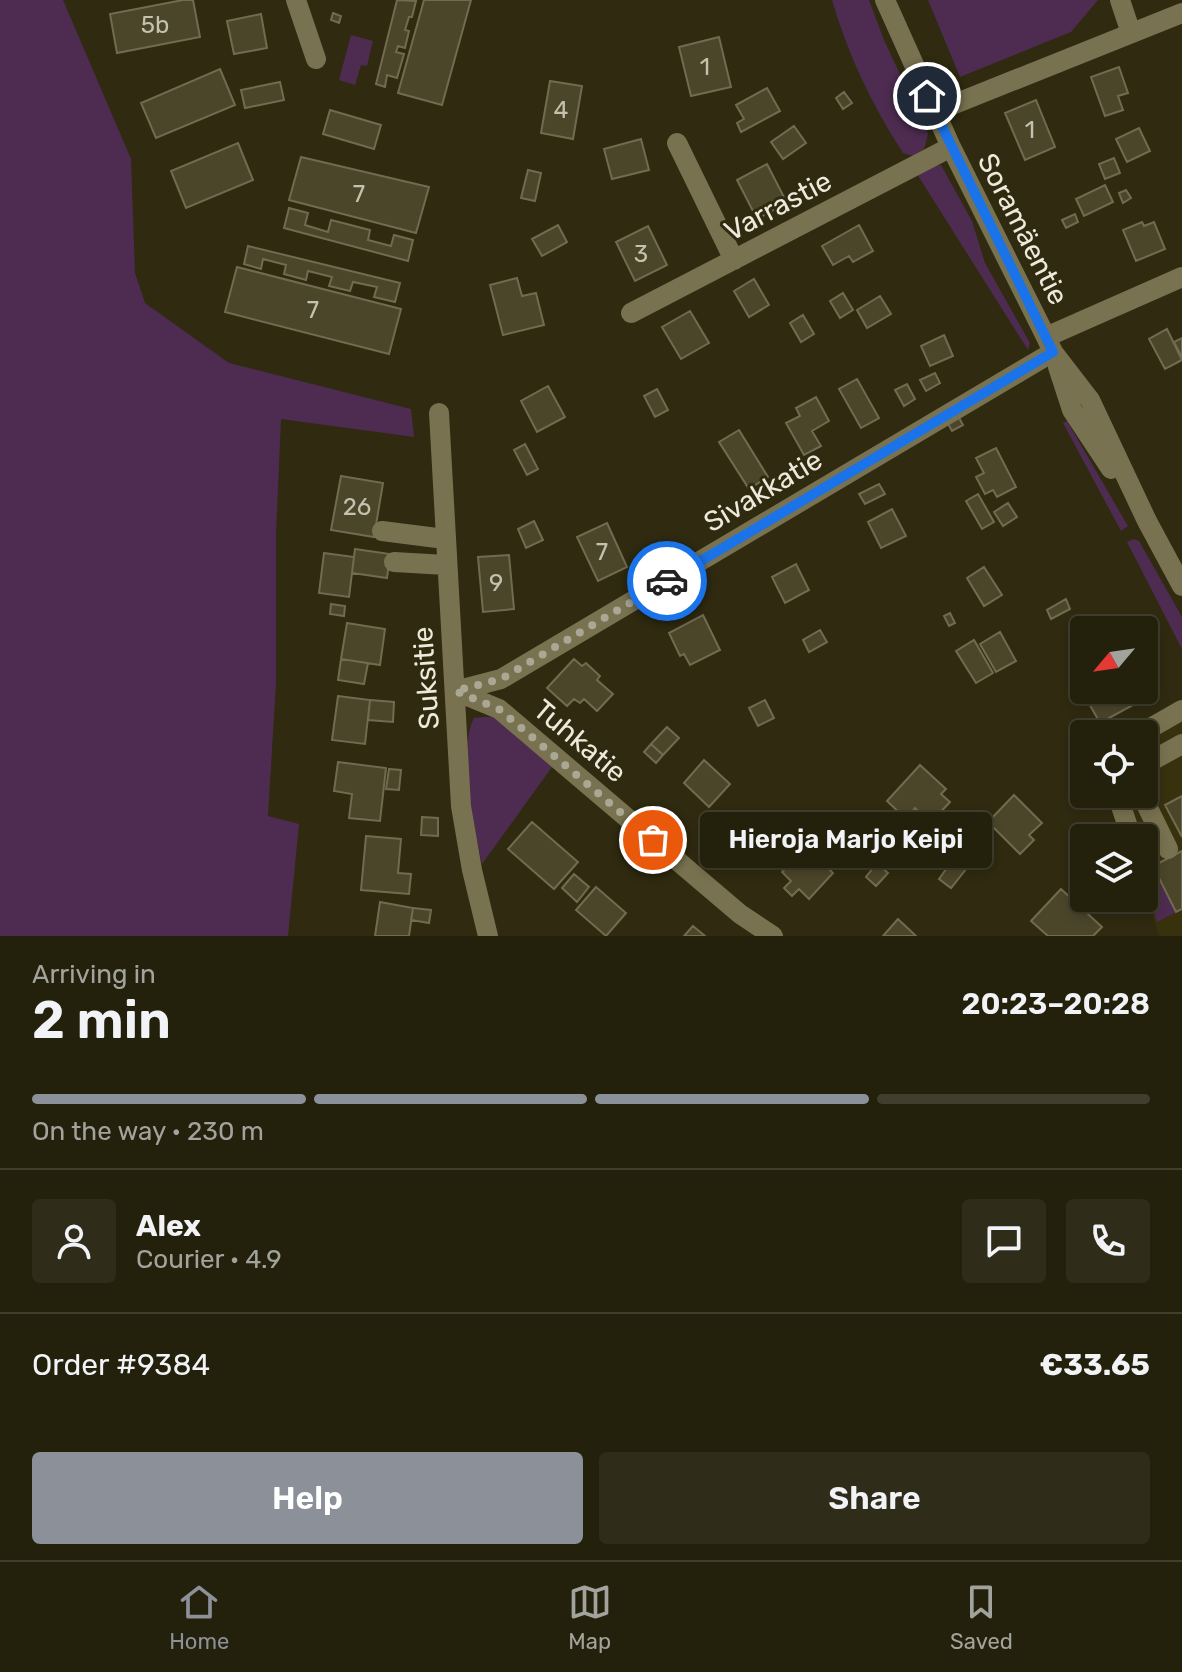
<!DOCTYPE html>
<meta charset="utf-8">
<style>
:root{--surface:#23200c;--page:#2f2d1a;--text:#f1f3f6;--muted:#a3a39d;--line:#403e2d;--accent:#8c9099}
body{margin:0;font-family:Rubik,sans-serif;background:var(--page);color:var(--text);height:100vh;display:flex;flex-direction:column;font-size:30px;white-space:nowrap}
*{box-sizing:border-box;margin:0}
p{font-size:26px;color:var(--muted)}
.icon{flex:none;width:44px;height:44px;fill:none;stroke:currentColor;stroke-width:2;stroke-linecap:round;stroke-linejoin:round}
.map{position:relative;height:936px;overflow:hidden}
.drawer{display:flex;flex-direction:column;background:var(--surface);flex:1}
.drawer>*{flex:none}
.needle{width:52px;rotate:241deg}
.buttons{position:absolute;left:1070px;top:616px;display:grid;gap:16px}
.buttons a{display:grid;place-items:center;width:88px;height:88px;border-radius:8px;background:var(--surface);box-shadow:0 4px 12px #0003,0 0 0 2px var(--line);font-size:40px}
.pin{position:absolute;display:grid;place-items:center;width:68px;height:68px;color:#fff;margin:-34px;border:4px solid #fff;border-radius:50%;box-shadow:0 2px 8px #0007}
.courier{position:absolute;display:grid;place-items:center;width:80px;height:80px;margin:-40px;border:6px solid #1a73e8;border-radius:50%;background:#fff;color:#222;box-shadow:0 2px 10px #0007}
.bubble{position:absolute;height:56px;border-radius:8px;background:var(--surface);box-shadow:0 4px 12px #0003,0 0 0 2px var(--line);font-size:26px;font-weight:600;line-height:56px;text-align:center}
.head em{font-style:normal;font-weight:600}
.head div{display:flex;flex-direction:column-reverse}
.head{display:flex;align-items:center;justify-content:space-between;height:136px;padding:0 32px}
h1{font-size:52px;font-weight:600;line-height:60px}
.bar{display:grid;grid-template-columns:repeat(4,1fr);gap:12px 8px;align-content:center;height:96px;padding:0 32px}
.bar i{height:10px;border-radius:6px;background:var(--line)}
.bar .selected{background:var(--accent)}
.bar p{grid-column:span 4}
.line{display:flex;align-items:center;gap:20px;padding:0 32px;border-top:2px solid var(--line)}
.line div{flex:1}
.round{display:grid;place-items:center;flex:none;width:84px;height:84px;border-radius:8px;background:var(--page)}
.cta{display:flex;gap:16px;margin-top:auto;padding:16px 32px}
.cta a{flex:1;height:92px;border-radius:8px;background:var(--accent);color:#fff;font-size:32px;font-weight:600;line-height:92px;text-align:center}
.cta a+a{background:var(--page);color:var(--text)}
.dock{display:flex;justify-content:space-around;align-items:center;height:112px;border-top:2px solid var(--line);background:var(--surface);font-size:22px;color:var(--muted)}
.dock a{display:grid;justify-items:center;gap:4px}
.dock .selected{color:var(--accent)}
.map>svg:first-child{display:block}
.built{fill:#38310e}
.green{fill:#4e2c51}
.building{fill:#4b452a;stroke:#716b4f;stroke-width:2}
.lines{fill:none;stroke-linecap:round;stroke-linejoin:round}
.minor{stroke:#797250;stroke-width:20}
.done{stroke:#aaa794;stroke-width:8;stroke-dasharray:0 14.4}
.route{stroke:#1a73e8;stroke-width:10}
.labels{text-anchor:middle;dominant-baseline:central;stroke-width:6;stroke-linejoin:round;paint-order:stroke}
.number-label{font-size:24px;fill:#c4c1af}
.street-label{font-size:28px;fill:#edeadb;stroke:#2f2a10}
</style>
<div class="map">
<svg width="1182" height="936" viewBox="0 0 1182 936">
<rect width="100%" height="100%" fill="#2f2a10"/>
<!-- built -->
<path class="built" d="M1182,718V936H1159L1144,888V838H1137L1121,794H1144V738Z"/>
<!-- green -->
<path class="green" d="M0,0H63L131,159L135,273L145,303L229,363L411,409L414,437L281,419L276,534V683L268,816L299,824L288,936H0Z
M832,0H869L884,40L928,134L924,149L913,156L903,153C872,105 848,55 832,0Z
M928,0H1098L1071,32L960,77Z
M351,35L373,41L367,66L361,65L355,85L339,80Z
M941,165L972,221L985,263L1030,343L1028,350L917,174L931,166Z
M1067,421L1128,526L1121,531L1063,423Z
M1134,539L1139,541L1182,617V649L1127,542Z
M483,717H494L552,767L482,864C475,829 457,750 474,718Z
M1144,849L1176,912L1157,922L1144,879Z"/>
<!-- building -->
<path class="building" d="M183,0H193L200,37L117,53L110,14Z
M397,0L416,1L412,17H409L405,30L409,31L405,48L398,46L396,52L404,54L397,78L387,75L385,87L376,84Z
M424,0H471L442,105L398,93Z
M333,13L341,16L339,23L331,20Z
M261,14L267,48L234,54L227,21Z
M719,37L731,87L691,96L679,47Z
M1119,67L1128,93L1118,96L1123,110L1105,116L1091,77Z
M220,69L235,105L156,138L141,103Z
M550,81L582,86L573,139L541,133Z
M280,82L284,100L245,108L241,90Z
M767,88L780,111L741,132L737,123L744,119L736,105Z
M844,92L852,103L843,109L836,98Z
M1036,100L1055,147L1025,160L1005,113Z
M330,110L381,125L374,149L323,134Z
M794,126L806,143L783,159L771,142Z
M1139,128L1150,151L1127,162L1116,139Z
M641,139L649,170L612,179L604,149Z
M238,143L253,180L186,208L171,171Z
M301,157L429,187L416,233L289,200Z
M1114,158L1120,173L1105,179L1099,164Z
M767,164L787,203L757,219L737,180Z
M528,170L541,173L535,201L521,198Z
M1105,185L1113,202L1084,216L1076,199Z
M1126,190L1131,198L1123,203L1119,193Z
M289,208L308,213L305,225L328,232L331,220L370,230L368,240L391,246L394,235L413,240L408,261L284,228Z
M1075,214L1078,222L1066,228L1062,220Z
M1142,222L1144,226L1154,222L1165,249L1136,261L1123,230Z
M558,225L567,242L542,256L532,239Z
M859,225L873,251L853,262L849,256L833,265L822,246Z
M648,226L667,265L635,281L616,242Z
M248,246L400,283L395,302L374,297L377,287L353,282L350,291L329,286L332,277L308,271L306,280L284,274L286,265L263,259L261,269L244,264Z
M237,267L401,309L389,354L225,312Z
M517,278L522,296L536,293L544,325L503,335L490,285Z
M754,279L769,305L749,317L734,291Z
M843,293L853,310L840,318L830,301Z
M880,296L891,314L867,328L857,310Z
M690,311L709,343L681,359L662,327Z
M803,315L814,334L801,342L790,323Z
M1167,329L1182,360L1165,369L1149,339Z
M944,335L953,356L930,366L921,346Z
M1182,338V357L1174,342Z
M935,373L940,383L926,391L920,380Z
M857,379L879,418L861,428L839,389Z
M907,384L915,399L904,406L895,390Z
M548,386L565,417L537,432L521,401Z
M657,389L668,410L655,417L644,396Z
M816,397L829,421L812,431L821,446L804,455L786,423L800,416L796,408Z
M958,416L963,425L952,431L947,422Z
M739,430L768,477L749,489L719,442Z
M525,444L538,469L527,475L514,450Z
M996,448L1016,487L997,497L993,490L985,494L976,477L984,473L976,458Z
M341,476L383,483L374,537L331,530Z
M879,484L885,494L865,504L859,494Z
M978,494L994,522L982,529L966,501Z
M1008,503L1017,517L1003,526L994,512Z
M892,509L906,536L881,548L868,522Z
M534,521L543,540L526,548L518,529Z
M607,523L627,567L598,581L577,537Z
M355,549L390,554L387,578L352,573Z
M324,553L354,557L349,597L319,593Z
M509,555L514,609L483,612L478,557Z
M796,564L809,590L785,603L772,577Z
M984,567L1002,595L984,606L967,578Z
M1066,599L1070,609L1051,619L1047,610Z
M331,604L345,606L344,616L330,614Z
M950,613L955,623L949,626L944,616Z
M703,615L720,650L690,665L684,654L680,656L669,633Z
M347,623L385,629L380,665L341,659Z
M820,630L827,642L809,652L803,640Z
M1000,632L1016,661L996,672L980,644Z
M974,640L993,673L976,683L956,651Z
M341,659L368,663L364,684L338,680Z
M574,659L582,666L586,663L600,676L597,680L613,694L597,711L584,699L580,703L574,699L567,706L547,688Z
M1084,674V690H1125L1133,705L1100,723L1075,679Z
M338,696L370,700L365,744L332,740Z
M370,700L394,702L393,722L368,720Z
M765,700L774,718L758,726L749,708Z
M667,727L679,738L663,755L651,744Z
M651,744L663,755L656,763L644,752Z
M704,760L730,784L709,807L684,783Z
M338,762L386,768L380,821L349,818L352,794L334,791Z
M920,765L946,789L941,794L950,802L933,820L924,812L922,815L915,808L906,819L887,801Z
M389,769L401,770L399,790L386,789Z
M1014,795L1042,823L1029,835L1034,840L1020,854L988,822Z
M1182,796V837L1165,805Z
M422,817L438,818V836L421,835Z
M532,822L578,862L554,889L508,849Z
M366,836L401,839L398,873L411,874L409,894L361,890Z
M806,847L833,873L809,899L799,889L792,896L784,888L791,881L782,872Z
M1182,851V909L1176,912L1153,866Z
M954,858L967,868L951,888L939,879Z
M877,863L888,873L876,886L866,877Z
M1084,863V886L1073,875Z
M574,874L589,887L577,902L562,888Z
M596,887L626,913L606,936L576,910Z
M1061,889L1102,927L1093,936H1048L1031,921Z
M380,902L413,908L409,936H375Z
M413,908L431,910L429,923L411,920Z
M898,919L916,936H883Z
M693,926L705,936H684Z"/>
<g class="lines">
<!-- minor -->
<path class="minor" d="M296,0L316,59
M885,0L951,147L1046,337L1053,352L1090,400L1147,521L1182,586
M1120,0L1131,33
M935,114L952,105L1182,13
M677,143L734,260
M631,313L951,147
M1046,337L1182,277
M1058,367L1072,410L1111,469
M439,413L461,806L472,870L488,936
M382,531L445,539
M394,562L446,565
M455,691L501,679L1053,352
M455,691L499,709L740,914L773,936
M1140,734L1182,710
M1144,765L1182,744
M1117,794L1130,833
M1145,802L1168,849"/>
</g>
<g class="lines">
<!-- done -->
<path class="done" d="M653,840L499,709L455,691L501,679L667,581"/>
<!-- route -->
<path class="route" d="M667,581L1053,352L927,96"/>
</g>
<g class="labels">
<!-- number labels -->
<g class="number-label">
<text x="155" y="25">5b</text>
<text x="705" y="67">1</text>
<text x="561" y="110">4</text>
<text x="1030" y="130">1</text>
<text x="359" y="194">7</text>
<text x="641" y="254">3</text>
<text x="313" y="310">7</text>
<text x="357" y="507">26</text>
<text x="602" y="552">7</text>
<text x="496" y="583">9</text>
</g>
<!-- street labels -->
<g class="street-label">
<text transform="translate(778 206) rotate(-28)">Varrastie</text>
<text transform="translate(1023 229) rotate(63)">Soramäentie</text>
<text transform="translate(763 491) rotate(-31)">Sivakkatie</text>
<text transform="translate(426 678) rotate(-94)">Suksitie</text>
<text transform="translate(580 741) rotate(40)">Tuhkatie</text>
</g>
</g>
</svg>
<div class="buttons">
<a><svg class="needle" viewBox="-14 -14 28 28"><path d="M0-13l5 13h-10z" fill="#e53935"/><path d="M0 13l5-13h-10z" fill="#a3a39d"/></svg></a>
<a><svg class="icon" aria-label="locate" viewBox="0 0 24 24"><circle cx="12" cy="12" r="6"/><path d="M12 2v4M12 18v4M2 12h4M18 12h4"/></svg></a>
<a><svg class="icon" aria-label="layers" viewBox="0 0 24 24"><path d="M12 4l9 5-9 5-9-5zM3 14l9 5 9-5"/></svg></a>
</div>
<div class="pin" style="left:653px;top:840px;background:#ea580c"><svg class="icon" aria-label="bag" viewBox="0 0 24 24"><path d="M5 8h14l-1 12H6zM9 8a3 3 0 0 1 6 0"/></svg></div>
<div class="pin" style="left:927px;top:96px;background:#1f2937"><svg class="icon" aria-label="home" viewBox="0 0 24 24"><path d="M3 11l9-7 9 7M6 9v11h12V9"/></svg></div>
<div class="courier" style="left:667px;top:581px"><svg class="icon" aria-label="car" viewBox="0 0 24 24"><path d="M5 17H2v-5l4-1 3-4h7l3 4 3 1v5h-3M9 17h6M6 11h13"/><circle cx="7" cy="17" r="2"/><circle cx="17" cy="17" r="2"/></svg></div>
<div class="bubble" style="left:700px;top:812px;width:292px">Hieroja Marjo Keipi</div>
</div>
<section class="drawer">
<div class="head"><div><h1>2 min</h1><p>Arriving in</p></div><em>20:23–20:28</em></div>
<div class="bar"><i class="selected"></i><i class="selected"></i><i class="selected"></i><i></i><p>On the way · 230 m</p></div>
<div class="line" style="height:144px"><a class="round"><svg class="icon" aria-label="person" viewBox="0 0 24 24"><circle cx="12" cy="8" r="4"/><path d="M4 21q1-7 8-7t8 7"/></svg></a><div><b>Alex</b><p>Courier · 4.9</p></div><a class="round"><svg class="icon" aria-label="chat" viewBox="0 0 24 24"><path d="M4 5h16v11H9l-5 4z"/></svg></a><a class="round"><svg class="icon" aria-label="phone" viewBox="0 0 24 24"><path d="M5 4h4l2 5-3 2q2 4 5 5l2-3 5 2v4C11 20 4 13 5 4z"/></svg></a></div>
<div class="line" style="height:104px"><div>Order #9384</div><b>€33.65</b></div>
<div class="cta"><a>Help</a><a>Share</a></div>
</section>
<nav class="dock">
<a class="selected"><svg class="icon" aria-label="home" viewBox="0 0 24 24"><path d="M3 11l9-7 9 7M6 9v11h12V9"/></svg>Home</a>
<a><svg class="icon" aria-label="map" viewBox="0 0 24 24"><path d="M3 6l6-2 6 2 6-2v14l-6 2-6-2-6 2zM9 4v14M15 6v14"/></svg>Map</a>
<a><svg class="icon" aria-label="saved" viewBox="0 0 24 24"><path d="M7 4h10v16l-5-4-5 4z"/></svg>Saved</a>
</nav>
